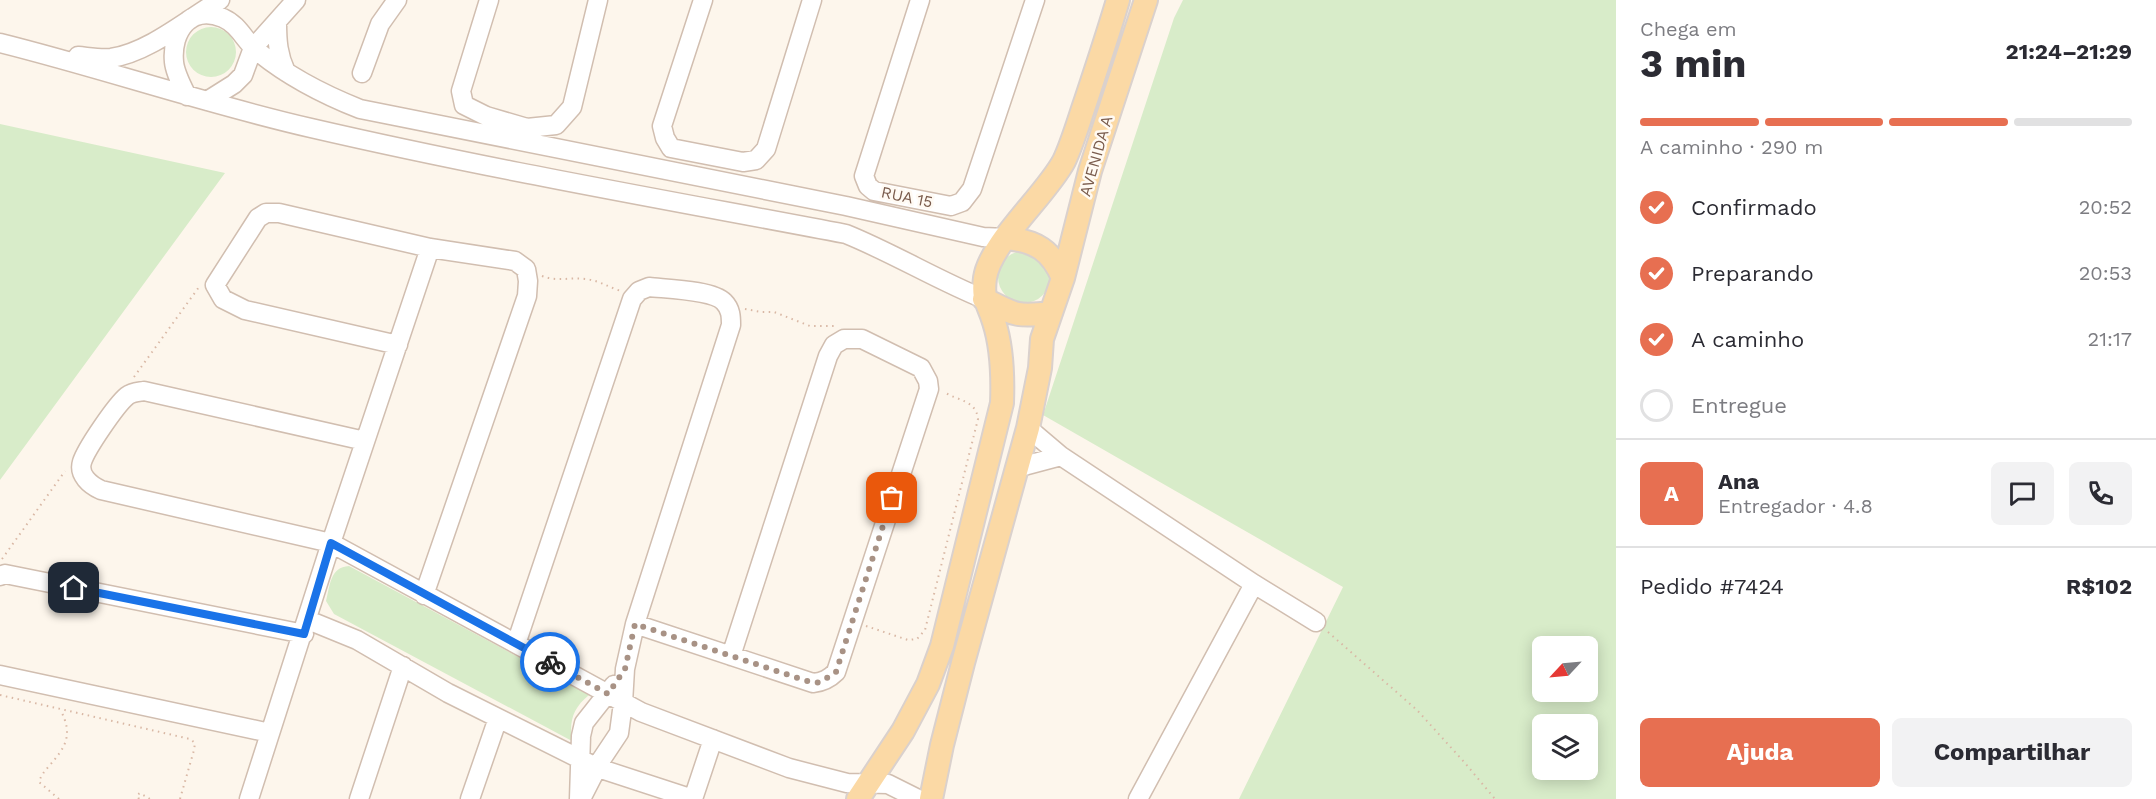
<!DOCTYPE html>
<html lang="pt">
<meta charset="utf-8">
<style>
:root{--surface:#fff;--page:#f2f2f3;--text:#2b2b33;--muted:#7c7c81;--line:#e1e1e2;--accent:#e76f51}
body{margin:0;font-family:"Work Sans",sans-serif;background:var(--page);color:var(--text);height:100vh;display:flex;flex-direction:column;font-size:22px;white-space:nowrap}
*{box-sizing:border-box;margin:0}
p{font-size:20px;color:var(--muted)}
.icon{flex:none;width:33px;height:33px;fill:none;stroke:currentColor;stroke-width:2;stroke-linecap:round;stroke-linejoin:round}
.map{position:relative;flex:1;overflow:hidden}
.panel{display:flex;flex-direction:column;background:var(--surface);width:540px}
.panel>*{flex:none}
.needle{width:39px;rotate:244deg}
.fabs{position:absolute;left:1532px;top:636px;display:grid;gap:12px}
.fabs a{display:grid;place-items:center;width:66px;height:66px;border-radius:9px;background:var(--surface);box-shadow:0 3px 15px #0003;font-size:30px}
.pin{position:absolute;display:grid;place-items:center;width:51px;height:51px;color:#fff;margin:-26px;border-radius:12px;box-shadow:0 3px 9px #0006}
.courier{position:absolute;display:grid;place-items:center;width:60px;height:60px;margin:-30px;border:4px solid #1a73e8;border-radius:50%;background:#fff;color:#222;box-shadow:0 2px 8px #0007}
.headline em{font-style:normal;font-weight:700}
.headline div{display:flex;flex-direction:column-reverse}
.headline{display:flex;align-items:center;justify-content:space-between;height:102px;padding:0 24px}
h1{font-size:39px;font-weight:700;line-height:45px}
.bar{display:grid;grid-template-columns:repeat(4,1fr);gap:9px 6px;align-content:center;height:72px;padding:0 24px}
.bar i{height:8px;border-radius:4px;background:var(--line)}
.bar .current{background:var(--accent)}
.bar p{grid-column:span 4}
.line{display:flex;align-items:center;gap:15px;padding:0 24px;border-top:2px solid var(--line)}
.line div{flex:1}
.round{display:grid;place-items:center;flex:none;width:63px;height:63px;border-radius:9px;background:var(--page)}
ol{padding:0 24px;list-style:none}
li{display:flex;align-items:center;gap:18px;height:66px}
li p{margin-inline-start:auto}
li .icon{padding:6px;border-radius:50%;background:var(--accent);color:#fff;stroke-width:4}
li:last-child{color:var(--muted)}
li i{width:33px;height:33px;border:3px solid var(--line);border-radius:50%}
.cta{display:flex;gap:12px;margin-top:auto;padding:12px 24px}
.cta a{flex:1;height:69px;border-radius:9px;background:var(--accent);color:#fff;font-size:24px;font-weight:700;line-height:69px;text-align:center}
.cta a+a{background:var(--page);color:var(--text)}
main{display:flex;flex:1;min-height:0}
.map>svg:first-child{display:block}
.green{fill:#d8ecc9;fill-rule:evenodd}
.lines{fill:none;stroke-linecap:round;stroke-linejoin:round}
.minor-casing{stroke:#d1beb0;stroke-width:21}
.major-casing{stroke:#dad1cd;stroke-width:26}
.path{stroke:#d9b8a5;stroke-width:2;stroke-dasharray:1.5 4.5;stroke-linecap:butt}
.minor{stroke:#fff;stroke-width:18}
.major{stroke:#fbd9a5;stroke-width:22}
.done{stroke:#a89285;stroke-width:6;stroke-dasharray:0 10.8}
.route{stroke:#1a73e8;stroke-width:8}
.labels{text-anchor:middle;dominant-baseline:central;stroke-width:5;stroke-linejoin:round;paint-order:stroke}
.street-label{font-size:16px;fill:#7a5c4d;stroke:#fffaf3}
</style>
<main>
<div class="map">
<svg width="1616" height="799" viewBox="0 0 1616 799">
<rect width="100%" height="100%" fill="#fdf6ec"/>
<!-- green -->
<path class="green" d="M1183,0H1616V799H1239L1343,587L1043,415L1174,18ZM1542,646H1587V692H1542ZM1542,724H1587V770H1542Z
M186 52a25 25 0 1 1 50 0a25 25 0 1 1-50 0Z
M0,124L225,173L0,480Z
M998 277a26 26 0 1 1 52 0a26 26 0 1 1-52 0Z
M349,566L589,695C573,708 569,721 572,741L334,614L326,601C330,586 330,567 349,566Z"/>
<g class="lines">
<!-- minor casing -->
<g class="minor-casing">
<path id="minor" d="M489,0L461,91L464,105L486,116L527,128L556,125L572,107L598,0
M703,0L662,126L665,138L671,148L743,162L756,160L766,149L812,0
M920,0L864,176L868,186L874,191L951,206L962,202L972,189L1035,0
M277,22C277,41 278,55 286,72
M0,43C104,69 206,104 311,128C488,169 667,200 846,234C893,253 937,280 984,299
M78,56C89,57 100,59 111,58C148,53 188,19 220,0
M362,73L380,24L397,0
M187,96C182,86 175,73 174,62C171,31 191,4 223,18C239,25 244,40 256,50C287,76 322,94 360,109L846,206L983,237L1006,238
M207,101L234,84L243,75L253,48L296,0
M398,345L245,310L223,299L215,285L258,218L266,213H279L430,248L515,261L526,269L528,281L527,296L424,595
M1028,428L1061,456L1254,584L1316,622
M365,441L144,391C138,392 132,392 127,396C116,405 86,449 82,462C78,475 90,485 101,490L331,543L641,712L789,768L847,783L888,784L918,799
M1016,468L1061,456
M0,576L5,574L304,634
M308,620L357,640L448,693L598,768L693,799
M635,624L813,683C823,682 829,679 836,672L929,389L928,381L921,368L862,339H844L834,345L828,356L731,656
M516,644L632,299L639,291L649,287C666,289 713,290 724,302C731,309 731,317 731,325L635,624L625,669L623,703L619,733L601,760L581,799
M0,675L270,733
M249,799L331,543L430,248
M359,799L403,666
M470,799L498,718
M579,799L581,736L584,723L614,685
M693,799L713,739
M1138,799L1254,584"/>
</g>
<!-- major casing -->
<g class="major-casing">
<path id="major" d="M1006,238C1036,241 1051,250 1063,278
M984,299C1015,315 1016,317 1051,313
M858,799L903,731L928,684L942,646L1002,403C1003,377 1002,347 994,322C988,302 982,300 985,278C990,243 1046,195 1064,161C1073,142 1079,120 1086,100C1097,67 1108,34 1118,0
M931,799L942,745L963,663L1028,428L1040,368L1042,339L1063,278L1090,171L1146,0"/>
</g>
<!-- path -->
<path class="path" d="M542,276C557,282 570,277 585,279C598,280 608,287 621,291
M745,309L761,312H774L810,326H835
M134,377L199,287
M2,559L65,471
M866,626L908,640L917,639L925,630L978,419C976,400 958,401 944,392
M1328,632L1417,710L1465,763L1495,799
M0,695L190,739L195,743L194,750L180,799
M59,799L39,782C41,775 45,771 49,766C66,747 73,735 61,711
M139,799L137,795L140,793L150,799"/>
<!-- minor -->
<use href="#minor" class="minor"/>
<!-- major -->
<use href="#major" class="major"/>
</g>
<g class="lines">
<!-- done -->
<path class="done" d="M550,662L608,694L625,669L635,624L813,683L821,682L836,672L892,498"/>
<!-- route -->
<path class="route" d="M74,588L304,634L331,543L550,662"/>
</g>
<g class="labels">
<!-- street labels -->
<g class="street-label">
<text transform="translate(1096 156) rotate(-74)">AVENIDA A</text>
<text transform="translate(907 197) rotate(12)">RUA 15</text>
</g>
</g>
</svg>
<div class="fabs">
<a><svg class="needle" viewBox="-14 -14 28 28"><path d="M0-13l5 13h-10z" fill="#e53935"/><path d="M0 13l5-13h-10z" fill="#7c7c81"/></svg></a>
<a><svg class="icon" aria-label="layers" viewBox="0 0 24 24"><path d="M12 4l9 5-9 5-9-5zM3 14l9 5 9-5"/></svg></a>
</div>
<div class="pin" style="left:892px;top:498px;background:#ea580c"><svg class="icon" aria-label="bag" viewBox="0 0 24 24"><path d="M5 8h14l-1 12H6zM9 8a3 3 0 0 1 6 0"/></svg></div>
<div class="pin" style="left:74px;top:588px;background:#1f2937"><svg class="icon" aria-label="home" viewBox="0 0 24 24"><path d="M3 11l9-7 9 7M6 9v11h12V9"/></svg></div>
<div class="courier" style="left:550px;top:662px"><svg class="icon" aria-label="bike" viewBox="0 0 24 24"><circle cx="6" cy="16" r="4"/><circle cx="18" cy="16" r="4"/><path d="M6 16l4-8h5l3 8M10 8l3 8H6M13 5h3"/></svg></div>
</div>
<section class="panel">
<div class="headline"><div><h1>3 min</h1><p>Chega em</p></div><em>21:24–21:29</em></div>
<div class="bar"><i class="current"></i><i class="current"></i><i class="current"></i><i></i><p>A caminho · 290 m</p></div>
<ol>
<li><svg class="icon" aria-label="check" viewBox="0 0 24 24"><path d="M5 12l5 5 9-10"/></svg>Confirmado<p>20:52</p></li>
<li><svg class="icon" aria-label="check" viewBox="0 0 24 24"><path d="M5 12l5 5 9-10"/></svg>Preparando<p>20:53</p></li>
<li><svg class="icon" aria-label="check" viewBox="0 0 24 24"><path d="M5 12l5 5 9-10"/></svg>A caminho<p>21:17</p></li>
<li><i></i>Entregue</li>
</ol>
<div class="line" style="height:108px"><b class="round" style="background:var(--accent);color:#fff">A</b><div><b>Ana</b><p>Entregador · 4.8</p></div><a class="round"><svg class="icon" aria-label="chat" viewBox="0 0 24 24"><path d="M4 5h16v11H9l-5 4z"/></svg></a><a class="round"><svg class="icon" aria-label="phone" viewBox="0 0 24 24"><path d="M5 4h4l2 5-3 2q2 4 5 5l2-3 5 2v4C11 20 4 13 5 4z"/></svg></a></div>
<div class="line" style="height:78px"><div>Pedido #7424</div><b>R$102</b></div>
<div class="cta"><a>Ajuda</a><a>Compartilhar</a></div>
</section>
</main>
